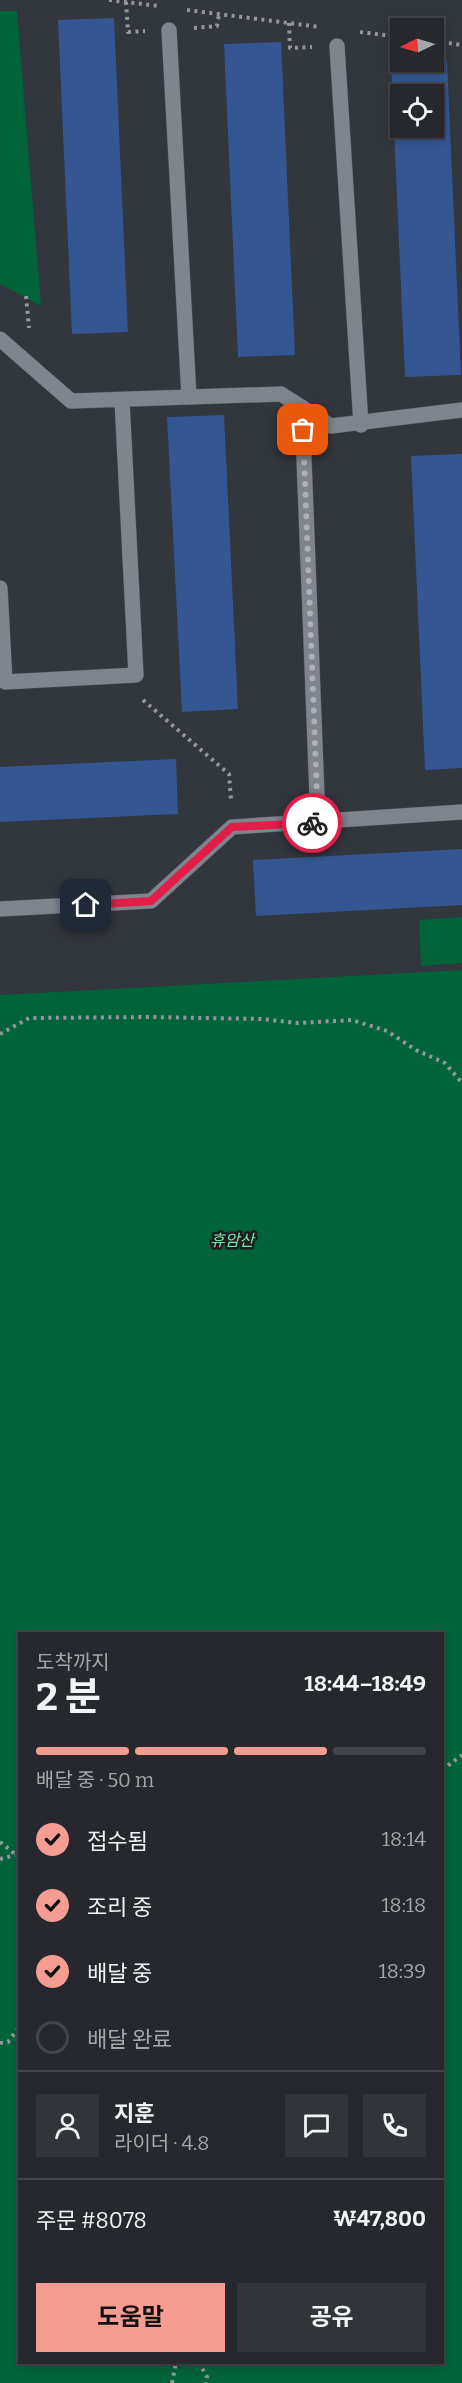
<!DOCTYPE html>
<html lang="ko">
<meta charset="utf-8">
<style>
:root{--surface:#26282e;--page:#32343a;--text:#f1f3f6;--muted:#a4a6aa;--line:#42444a;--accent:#f59c93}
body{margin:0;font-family:Bitter,"Noto Sans KR",serif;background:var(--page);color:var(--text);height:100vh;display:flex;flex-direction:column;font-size:22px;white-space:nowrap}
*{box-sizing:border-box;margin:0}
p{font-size:20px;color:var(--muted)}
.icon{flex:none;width:33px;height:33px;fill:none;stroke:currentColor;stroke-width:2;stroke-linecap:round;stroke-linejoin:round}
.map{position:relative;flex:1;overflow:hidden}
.panel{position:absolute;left:18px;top:1632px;width:426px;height:732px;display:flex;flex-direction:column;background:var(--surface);border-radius:0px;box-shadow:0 3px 9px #0003,0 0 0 2px var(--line)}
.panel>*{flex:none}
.needle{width:39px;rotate:265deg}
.tools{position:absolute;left:390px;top:18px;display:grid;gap:12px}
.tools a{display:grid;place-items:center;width:54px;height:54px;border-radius:0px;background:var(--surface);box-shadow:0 3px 9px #0003,0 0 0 2px var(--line);font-size:30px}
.pin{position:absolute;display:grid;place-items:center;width:51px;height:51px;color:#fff;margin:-26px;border-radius:12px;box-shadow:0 3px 9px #0006}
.courier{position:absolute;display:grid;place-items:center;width:60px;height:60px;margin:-30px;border:4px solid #e11d48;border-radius:50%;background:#fff;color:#222;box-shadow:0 2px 8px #0007}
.summary em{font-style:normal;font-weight:700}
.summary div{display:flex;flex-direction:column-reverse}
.summary{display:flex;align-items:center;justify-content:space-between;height:102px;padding:0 18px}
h1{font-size:39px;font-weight:700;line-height:45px}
.bar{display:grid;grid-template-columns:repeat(4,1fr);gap:9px 6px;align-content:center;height:72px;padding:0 18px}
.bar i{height:8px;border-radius:4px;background:var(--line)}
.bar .on{background:var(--accent)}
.bar p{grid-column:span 4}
.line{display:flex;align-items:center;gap:15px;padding:0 18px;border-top:2px solid var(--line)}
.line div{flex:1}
.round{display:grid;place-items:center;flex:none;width:63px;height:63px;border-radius:0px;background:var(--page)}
ol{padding:0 18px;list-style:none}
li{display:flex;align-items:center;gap:18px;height:66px}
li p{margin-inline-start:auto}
li .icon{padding:6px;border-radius:50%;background:var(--accent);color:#111;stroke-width:4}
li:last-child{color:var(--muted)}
li i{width:33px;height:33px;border:3px solid var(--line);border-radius:50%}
.primary-button{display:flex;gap:12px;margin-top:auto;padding:12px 18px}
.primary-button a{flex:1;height:69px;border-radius:0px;background:var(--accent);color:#111;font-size:24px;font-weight:700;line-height:69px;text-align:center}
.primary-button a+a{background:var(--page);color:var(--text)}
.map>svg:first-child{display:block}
.green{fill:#006339;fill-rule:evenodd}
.building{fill:#345692;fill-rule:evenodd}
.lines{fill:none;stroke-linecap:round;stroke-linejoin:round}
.minor-casing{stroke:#51545b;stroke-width:16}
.path{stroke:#94979d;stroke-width:4;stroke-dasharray:3 4.5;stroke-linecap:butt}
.minor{stroke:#7f848d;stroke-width:15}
.done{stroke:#adb0b6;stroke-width:6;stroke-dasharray:0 10.8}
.route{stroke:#e11d48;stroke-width:8}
.labels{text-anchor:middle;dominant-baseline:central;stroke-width:5;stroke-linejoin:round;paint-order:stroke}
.park-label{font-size:16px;font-style:italic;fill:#79e7a7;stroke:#1b1d21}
</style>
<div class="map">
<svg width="462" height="2383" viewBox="0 0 462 2383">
<rect width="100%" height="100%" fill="#32363d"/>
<!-- green -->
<path class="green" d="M0,11H17L41,306L0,284Z
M462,917V963L421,966L419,920Z
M462,970V2383H0V995ZM20,1634H442V2362H20Z"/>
<!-- building -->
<path class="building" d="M114,18L128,332L72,334L58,20Z
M281,42L295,355L238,357L224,44Z
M447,61L461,375L405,377L391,63ZM400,94H434V128H400Z
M224,415L238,709L182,712L167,417Z
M462,454V768L425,770L411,456Z
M176,759L178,814L0,822V767Z
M462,849V905L256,916L253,860Z"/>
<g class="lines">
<!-- minor casing -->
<g class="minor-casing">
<path id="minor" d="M169,30L189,397
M337,46L361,425
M0,339L71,401L281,394L331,426L462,410
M302,407L318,822
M0,588L5,682L136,675L122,400
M0,909L151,901L232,827L462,812"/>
</g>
<!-- path -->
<path class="path" d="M109,0L159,6
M126,2L128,32L145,31
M187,10L320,27
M289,23L290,48L312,47
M194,28L217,26L219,14
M360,32L400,37
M434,41L462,45
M26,296L29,328
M143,700L229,774L231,800
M0,1034L29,1018L149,1017L261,1019L298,1023L352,1020L387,1031L416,1050L445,1063L462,1083
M442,1770L462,1755
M0,1842L20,1858
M0,1859L15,1855
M0,2043L8,2042L20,2026
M199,2362L207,2377L206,2383
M172,2383L176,2362"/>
<!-- minor -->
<use href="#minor" class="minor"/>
</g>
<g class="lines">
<!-- done -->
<path class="done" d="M303,430L318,822L312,823"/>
<!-- route -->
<path class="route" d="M86,905L151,901L232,827L312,823"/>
</g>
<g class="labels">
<!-- park labels -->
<g class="park-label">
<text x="232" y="1240">휴암산</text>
</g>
</g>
</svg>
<div class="tools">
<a><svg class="needle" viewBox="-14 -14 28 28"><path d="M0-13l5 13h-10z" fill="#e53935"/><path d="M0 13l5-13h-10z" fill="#a4a6aa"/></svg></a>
<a><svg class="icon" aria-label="locate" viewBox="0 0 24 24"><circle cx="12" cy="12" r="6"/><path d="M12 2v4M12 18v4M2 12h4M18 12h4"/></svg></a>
</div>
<div class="pin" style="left:303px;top:430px;background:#ea580c"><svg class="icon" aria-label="bag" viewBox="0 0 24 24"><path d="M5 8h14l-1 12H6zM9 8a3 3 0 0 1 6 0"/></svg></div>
<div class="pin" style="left:86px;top:905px;background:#1f2937"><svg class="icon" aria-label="home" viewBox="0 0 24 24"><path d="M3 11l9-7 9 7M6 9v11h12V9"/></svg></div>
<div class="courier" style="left:312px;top:823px"><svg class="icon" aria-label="bike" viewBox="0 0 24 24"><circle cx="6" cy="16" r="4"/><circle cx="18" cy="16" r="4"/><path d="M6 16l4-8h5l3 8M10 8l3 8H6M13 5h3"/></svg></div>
<section class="panel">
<div class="summary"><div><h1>2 분</h1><p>도착까지</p></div><em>18:44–18:49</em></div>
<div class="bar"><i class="on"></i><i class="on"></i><i class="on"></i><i></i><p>배달 중 · 50 m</p></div>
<ol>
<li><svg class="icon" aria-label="check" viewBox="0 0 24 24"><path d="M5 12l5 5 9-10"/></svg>접수됨<p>18:14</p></li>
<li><svg class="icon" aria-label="check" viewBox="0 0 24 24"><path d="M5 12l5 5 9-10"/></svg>조리 중<p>18:18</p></li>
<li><svg class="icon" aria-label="check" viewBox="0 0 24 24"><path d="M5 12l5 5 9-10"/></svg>배달 중<p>18:39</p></li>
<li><i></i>배달 완료</li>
</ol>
<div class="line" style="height:108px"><a class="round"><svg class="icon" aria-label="person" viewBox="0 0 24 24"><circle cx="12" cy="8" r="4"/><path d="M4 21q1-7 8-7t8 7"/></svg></a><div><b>지훈</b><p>라이더 · 4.8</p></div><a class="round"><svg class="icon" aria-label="chat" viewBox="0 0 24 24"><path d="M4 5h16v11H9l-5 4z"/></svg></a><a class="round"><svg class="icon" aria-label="phone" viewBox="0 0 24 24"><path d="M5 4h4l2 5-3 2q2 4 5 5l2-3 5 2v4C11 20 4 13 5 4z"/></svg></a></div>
<div class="line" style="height:78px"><div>주문 #8078</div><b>₩47,800</b></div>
<div class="primary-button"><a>도움말</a><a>공유</a></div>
</section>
</div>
